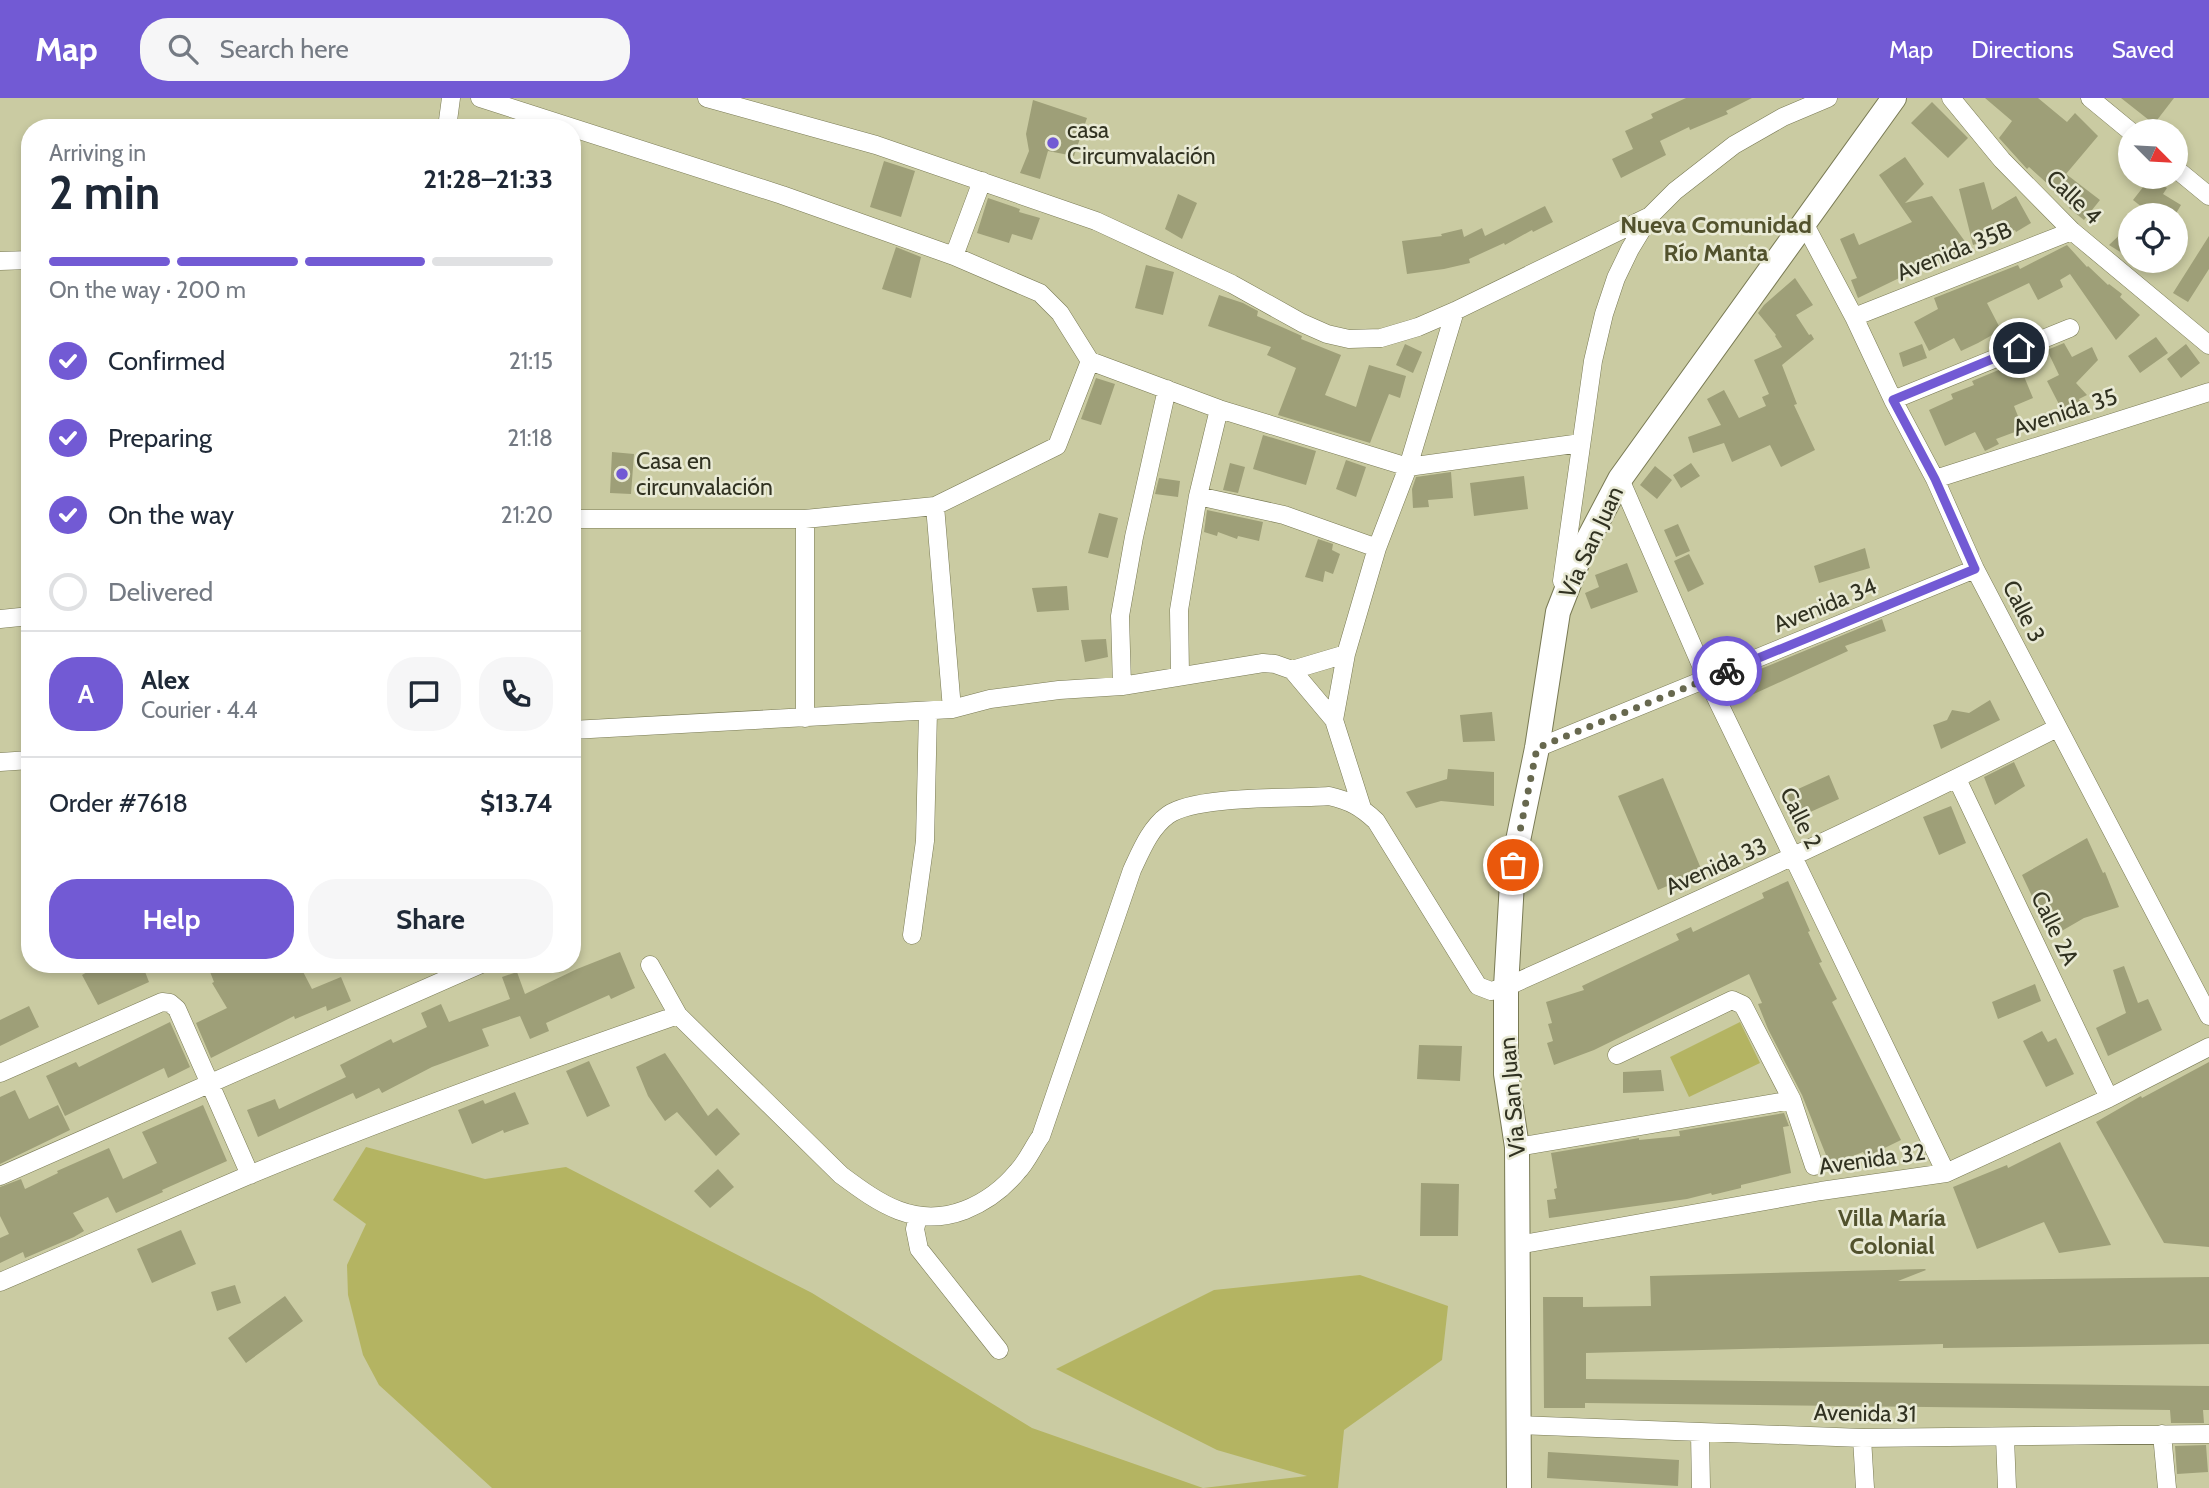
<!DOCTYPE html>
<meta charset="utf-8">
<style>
:root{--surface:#fff;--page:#f6f6f7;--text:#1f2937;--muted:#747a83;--line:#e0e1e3;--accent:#725ad4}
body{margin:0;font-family:Cabin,sans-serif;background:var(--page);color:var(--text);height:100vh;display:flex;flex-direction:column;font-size:26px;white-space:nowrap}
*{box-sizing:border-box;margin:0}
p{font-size:23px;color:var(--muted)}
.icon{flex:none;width:38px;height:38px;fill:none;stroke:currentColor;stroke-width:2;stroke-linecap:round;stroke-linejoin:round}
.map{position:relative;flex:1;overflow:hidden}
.side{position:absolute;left:21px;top:21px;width:560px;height:854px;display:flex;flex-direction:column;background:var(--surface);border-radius:28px;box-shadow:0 4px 10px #0003}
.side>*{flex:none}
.needle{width:46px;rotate:114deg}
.fabs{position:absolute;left:2118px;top:21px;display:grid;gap:14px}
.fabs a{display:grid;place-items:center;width:70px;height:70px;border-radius:50%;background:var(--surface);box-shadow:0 4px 10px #0003;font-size:35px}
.pin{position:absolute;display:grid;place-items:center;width:60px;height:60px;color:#fff;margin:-30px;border:4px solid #fff;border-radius:50%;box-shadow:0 2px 7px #0007}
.courier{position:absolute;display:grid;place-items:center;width:70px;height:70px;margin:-35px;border:5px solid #725ad4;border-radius:50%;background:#fff;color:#222;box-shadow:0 2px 9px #0007}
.headline em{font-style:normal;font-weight:700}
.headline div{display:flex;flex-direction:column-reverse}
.headline{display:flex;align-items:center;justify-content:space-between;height:119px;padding:0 28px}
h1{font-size:46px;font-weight:700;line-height:52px}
.bar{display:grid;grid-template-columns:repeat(4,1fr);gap:10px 7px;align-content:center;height:84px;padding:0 28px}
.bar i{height:9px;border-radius:5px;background:var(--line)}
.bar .on{background:var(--accent)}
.bar p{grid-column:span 4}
.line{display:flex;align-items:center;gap:18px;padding:0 28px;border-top:2px solid var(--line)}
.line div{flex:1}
.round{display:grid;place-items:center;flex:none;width:74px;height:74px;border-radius:28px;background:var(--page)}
ol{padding:0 28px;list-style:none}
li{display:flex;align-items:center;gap:21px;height:77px}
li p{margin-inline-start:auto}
li .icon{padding:7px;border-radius:50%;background:var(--accent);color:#fff;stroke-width:4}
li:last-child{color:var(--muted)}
li i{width:38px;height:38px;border:4px solid var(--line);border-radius:50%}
.cta{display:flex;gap:14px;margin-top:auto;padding:14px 28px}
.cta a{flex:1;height:80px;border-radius:28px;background:var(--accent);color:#fff;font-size:28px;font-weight:700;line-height:80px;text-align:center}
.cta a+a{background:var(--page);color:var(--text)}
header{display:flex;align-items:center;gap:42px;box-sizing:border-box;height:98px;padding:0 35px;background:var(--accent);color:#fff}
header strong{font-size:33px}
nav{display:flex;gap:38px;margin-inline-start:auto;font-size:24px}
.search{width:490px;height:63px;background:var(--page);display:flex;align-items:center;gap:18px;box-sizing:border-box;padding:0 24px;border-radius:28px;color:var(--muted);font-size:26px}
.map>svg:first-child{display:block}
.green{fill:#b4b462}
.building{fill:#9e9f78}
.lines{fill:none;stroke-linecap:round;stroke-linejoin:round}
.street-casing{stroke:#797a54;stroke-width:19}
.secondary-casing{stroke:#797a54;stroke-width:26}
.street{stroke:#fff;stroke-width:18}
.secondary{stroke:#fff;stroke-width:24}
.done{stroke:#67684e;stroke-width:7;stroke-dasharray:0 12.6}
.route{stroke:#725ad4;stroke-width:9}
.poi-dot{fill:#725ad4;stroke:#e9ead5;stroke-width:2.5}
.labels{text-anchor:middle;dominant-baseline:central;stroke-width:5;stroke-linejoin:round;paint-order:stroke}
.poi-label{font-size:23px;fill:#313221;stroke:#e9ead5;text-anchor:start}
.street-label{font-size:23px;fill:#313221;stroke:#e9ead5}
.neighbourhood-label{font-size:24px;font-weight:bold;fill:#52522d;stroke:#e9ead5}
</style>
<header>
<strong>Map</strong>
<div class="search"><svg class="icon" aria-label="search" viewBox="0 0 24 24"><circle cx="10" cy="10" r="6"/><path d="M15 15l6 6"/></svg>Search here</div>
<nav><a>Map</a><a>Directions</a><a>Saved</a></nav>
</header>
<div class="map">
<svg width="2209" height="1390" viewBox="0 0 2209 1390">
<rect width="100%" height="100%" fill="#cacba2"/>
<!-- green -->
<path class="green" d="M1740,924L1760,965L1689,999L1670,959Z
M366,1049L485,1081L566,1069L812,1195L1032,1330L1203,1390L1307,1378L1217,1352L1056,1271L1214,1192L1360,1177L1448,1208L1442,1262L1344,1332L1338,1390H492L379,1287L363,1257L348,1197L347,1167L366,1126L333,1102Z"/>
<!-- building -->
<path class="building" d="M1686,0H1752L1726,13L1728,16L1690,32L1689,29L1660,43L1666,57L1621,80L1612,61L1633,51L1625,33L1653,20L1651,16Z
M1985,0H2038L2067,24L2075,15L2098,38L2066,76L2100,102L2084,122L2069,110L2071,107L2029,69L2027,71L1999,40L2012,23Z
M2121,0H2174L2154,26Z
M1033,2L1087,20L1074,58L1048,53L1040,81L1020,75L1029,53L1026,36Z
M1932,4L1968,40L1948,60L1911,25Z
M1905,59L1924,86L1905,105L1932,98L1969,149L1924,168L1858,200L1851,182L1857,180L1840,141L1854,135L1859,147L1912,124L1879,77Z
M884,63L915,73L901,119L870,109Z
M2151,79L2167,90L2163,96L2181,107L2175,117H2152L2133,102Z
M1984,84L1992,112L2016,98L2031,125L2016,134L2015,132L1973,147L1959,91Z
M1178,96L1197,105L1182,141L1165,131Z
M988,100L1020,111L1019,114L1040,120L1032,142L1012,136L1009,145L977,135Z
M1545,108L1553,124L1533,134L1532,132L1505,147L1504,145L1469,161L1470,165L1444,171L1407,176L1402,143L1442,138L1441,136L1462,131L1464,139L1482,130L1485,138Z
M2130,127V160L2109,147Z
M2209,138V171L2188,204L2173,195Z
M2067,147L2087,169L2088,168L2108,187L2109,186L2122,196L2120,199L2140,217L2116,242L2070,176L2060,182L2063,189L2038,202L2029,185L1987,205L2001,232L1978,245L1961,253L1954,240L1929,253L1914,224L1938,211L1934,200L2018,167L2020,171Z
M896,149L921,159L911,200L882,191Z
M1146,167L1174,174L1163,217L1135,210Z
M1795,180L1813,207L1796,217L1809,237L1811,236L1814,241L1782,267L1797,306L1794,307L1815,352L1781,369L1770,347L1732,364L1724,345L1693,355L1688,339L1721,327L1707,301L1724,292L1739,320L1766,308L1762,299L1769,296L1754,262L1782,249L1775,238L1776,237L1758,215L1764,207Z
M1219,197L1243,205L1258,213L1257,218L1302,238L1301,241L1341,257L1325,297L1356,309L1369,267L1406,278L1400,300L1389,296L1370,345L1278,317L1296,270L1267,257L1271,249L1208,228Z
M2156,239L2168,255L2140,275L2128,258Z
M2064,245L2072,259L2092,249L2098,262L2076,285L2087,297L2079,301L2081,305L2063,314L2047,283L2059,277L2047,252Z
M1405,246L1422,254L1413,275L1396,267Z
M1922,246L1927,260L1903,269L1899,255Z
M2186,246L2200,265L2181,280L2167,261Z
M2018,264L2033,300L2014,308L2023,331L1996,341L1999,346L1985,353L1975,334L1945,348L1929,312L1953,301L1951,296L1974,287L1972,283Z
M1096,280L1115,286L1101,327L1081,321Z
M1263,337L1316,353L1306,387L1253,371Z
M612,354L634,356L631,396L610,395Z
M1346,362L1366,369L1356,399L1336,391Z
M1230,365L1245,369L1238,395L1223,392Z
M1691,365L1700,378L1681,390L1673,377Z
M1655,368L1672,382L1657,401L1640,387Z
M1451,374L1453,400L1428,402L1429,409L1413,410L1412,391L1416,379Z
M1524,378L1528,411L1474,418L1470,385Z
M1159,380L1180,383L1178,399L1155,396Z
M1207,412L1263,424L1259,443L1238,438L1237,441L1218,434L1217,438L1204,434Z
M1099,415L1118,420L1108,460L1088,455Z
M1678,426L1690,453L1676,459L1664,432Z
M1318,441L1333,446L1332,452L1340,456L1333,476L1325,473L1323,484L1305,479Z
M1865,450L1870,470L1819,485L1814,468Z
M1689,456L1704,486L1688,494L1674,463Z
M1627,465L1638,494L1591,511L1585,495L1599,489L1595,477Z
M1067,488L1069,512L1037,514L1032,490Z
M1882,521L1886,533L1845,548L1848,553L1745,600L1736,581Z
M1106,541L1108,559L1085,564L1081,542Z
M1990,602L2000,622L1941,651L1933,627L1947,622L1952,612L1969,615Z
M1492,614L1495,643L1463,644L1460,617Z
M2014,664L2025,688L1995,707L1984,679Z
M1448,671L1494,674V708L1441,703L1416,710L1406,694L1447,681Z
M1829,677L1839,701L1797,720L1787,696Z
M1663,680L1702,773L1658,792L1618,698Z
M1951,708L1966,745L1939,757L1923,719Z
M2087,740L2103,775L2105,774L2119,809L2084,820L2053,838L2044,810L2039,813L2022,777Z
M1788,783L1810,833L1808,834L1822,864L1819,865L1837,901L1832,904L1901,1042L1866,1059L1863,1054L1830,1067L1802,997L1768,931L1758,906L1762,905L1749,876L1594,952L1554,967L1547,945L1553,943L1548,926L1552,925L1546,904L1584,892L1582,888L1679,842L1676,836L1691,829L1693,834L1764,800L1762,795Z
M620,854L635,890L611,901L609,897L546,925L549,933L530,941L520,918L482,931L489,948L432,969L382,995L379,990L356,1001L353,995L258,1039L247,1012L275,1001L279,1011L346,979L340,967L391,941L393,945L427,929L421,915L441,906L449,924L510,901L502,879L517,874L525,896L577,871Z
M101,866H142L149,884L98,907L82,877Z
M207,866H299L312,891L341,879L351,903L327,913L326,908L295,921L294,918L211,960L196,925L227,910L212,885L214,884Z
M2124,868L2138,905L2148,901L2162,932L2108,958L2096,930L2126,915L2113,872Z
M2035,886L2041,903L1998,921L1992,904Z
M29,908L39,929L0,948V922Z
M170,924L190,969L168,980L164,970L65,1018L46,978L76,964L79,969Z
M2042,933L2048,944L2056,940L2074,976L2046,989L2023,943Z
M1419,947L1462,948L1460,983L1417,981Z
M665,955L708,1018L717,1010L740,1036L716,1058L677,1014L665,1023L648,998L636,969Z
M589,963L610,1008L587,1019L566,973Z
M2209,964V1149L2164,1145L2096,1024L2141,998L2142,1000Z
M1661,972L1664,993L1623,995V974Z
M15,992L29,1021L58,1007L70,1032L0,1066V999Z
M515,994L529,1026L504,1035L503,1032L472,1046L458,1012L483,1002L485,1006Z
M203,1007L227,1063L162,1092L163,1094L116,1115L108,1099L73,1115L84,1133L74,1139L25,1160L23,1154L0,1165V1140L9,1136L0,1118V1089L21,1081L25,1091L58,1075L57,1073L109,1050L123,1081L157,1065L142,1034Z
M1784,1015L1789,1028L1783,1029L1791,1075L1741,1087V1090L1712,1097L1711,1095L1687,1101L1549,1120L1547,1102L1556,1101L1554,1091L1557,1090L1551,1055L1639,1040V1042L1680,1038L1679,1033Z
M2060,1044L2111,1147L2059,1155L2044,1124L1977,1151L1953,1089L2007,1067L2008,1070Z
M718,1071L734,1089L710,1110L694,1093Z
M1421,1085L1459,1086L1458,1138H1420Z
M181,1132L196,1166L152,1185L137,1151Z
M1925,1171L1926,1172L1898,1183L2209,1179V1246L1943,1250V1246L1586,1255V1281L2209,1288V1312H2203L2204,1325H2171L2170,1312L1585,1305V1310H1544L1543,1199H1583V1209L1651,1208L1650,1178Z
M235,1187L241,1205L217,1213L211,1194Z
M285,1198L303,1223L246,1265L228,1240Z
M2206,1347L2208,1374L2177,1376L2175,1348Z
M1548,1354L1679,1362L1678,1388L1547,1380Z"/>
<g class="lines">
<!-- street casing -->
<g class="street-casing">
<path id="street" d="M480,0L782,97L954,158L1040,195L1060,215L1090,263L1219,311L1408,369L1581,345
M707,0L876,47L1096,123L1232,186L1302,225L1327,236L1349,241L1381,240L1418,229L1455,213L1650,118
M1951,0L2002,62L2072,133L2209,247
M2090,0L2130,33
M447,30L451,0
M2175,70L2209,98
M1804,125L1854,219L1893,302L1935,381L1975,471L2209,918
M954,158L982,83
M0,163L30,162
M1854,219L2072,133
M1893,302L2070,230
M1620,381L1707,581L1946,1075
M1935,381L2209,294
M1198,398L1284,417L1377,450
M935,408L952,611
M572,421H805L935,408L1057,348L1090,263
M805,421V620
M1562,483L1593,263L1604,216L1616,180L1630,151L1650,118L1675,93L1734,47L1783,19L1828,0
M0,521L30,518
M1292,572L1346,556
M1180,577L1179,512L1198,398L1219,311
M1122,588L1120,518L1134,439L1167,291
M1334,622L1346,556L1377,450L1408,369L1455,213
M572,632L952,611L990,601L1059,592L1122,588L1263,565L1275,566L1292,572L1334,622L1362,710
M1537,650L1975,471
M0,664L30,662
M1957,681L2109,1000
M912,837L925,743L928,613
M678,917L841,1077C880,1106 915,1131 965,1112C985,1104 1003,1091 1017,1074C1027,1064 1033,1049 1041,1038L1132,772C1141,753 1150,730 1168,717C1196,697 1292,701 1329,698C1350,703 1360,708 1376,723L1478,888L1491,893L1506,889C1691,806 1876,722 2057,630
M1617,957L1732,902L1743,907L1792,1002L1814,1068
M0,975L162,904L170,905L177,911L250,1077
M1517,1049L1792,1002
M0,1078L481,866
M918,1119L915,1131L919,1151L999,1252
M1518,1147L1821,1093L1946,1075L2109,1000L2209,949
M0,1184C83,1148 166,1112 249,1077C390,1019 534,967 678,917L650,867
M1520,1327L1862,1340L2209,1336
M1700,1335L1701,1390
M2162,1336L2167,1390
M1862,1340L1865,1390
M2005,1340L2007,1390"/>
</g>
<!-- secondary casing -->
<g class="secondary-casing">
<path id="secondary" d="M1519,1390L1517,1049L1506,976V889L1513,767L1537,650L1558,514L1581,455L1620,381L1894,0"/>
</g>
<!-- street -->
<use href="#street" class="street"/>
<!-- secondary -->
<use href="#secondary" class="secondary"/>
</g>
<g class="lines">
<!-- done -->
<path class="done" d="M1513,767L1537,650L1727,573"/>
<!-- route -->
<path class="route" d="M1727,573L1975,471L1935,381L1893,302L2019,250"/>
</g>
<!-- markers -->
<g class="poi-dot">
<circle cx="1053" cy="45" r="7"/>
<circle cx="622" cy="376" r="7"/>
</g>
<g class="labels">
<!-- poi labels -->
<g class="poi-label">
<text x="1067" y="32">casa<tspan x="1067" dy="26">Circumvalación</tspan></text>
<text x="636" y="363">Casa en<tspan x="636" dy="26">circunvalación</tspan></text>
</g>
<!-- street labels -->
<g class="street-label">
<text transform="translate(2074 99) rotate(44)">Calle 4</text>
<text transform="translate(1954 153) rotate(-22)">Avenida 35B</text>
<text transform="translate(2065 314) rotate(-18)">Avenida 35</text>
<text transform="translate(1591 444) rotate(-65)">Vía San Juan</text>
<text transform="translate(1825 507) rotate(-22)">Avenida 34</text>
<text transform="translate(2024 513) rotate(63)">Calle 3</text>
<text transform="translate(1801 720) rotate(64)">Calle 2</text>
<text transform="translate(1716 768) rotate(-24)">Avenida 33</text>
<text transform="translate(2055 830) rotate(64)">Calle 2A</text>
<text transform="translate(1512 999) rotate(-95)">Vía San Juan</text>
<text transform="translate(1872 1061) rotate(-8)">Avenida 32</text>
<text transform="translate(1865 1315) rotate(1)">Avenida 31</text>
</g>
<!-- neighbourhood labels -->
<g class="neighbourhood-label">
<text x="1716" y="126">Nueva Comunidad<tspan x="1716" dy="28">Río Manta</tspan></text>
<text x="1892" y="1119">Villa María<tspan x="1892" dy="28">Colonial</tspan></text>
</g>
</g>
</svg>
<div class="fabs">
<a><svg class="needle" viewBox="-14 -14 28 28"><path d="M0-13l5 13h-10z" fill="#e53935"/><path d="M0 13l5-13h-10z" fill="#747a83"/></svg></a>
<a><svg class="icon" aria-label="locate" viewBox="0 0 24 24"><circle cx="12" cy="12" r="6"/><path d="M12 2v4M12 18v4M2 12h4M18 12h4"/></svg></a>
</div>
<div class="pin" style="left:1513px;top:767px;background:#ea580c"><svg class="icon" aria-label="bag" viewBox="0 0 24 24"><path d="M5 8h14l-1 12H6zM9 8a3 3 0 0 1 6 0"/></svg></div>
<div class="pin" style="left:2019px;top:250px;background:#1f2937"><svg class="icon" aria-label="home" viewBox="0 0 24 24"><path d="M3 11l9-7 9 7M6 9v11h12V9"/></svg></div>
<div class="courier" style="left:1727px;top:573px"><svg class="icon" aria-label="bike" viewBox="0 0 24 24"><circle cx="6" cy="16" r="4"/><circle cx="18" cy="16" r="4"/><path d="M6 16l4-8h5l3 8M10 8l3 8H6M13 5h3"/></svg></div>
<section class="side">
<div class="headline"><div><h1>2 min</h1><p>Arriving in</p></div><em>21:28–21:33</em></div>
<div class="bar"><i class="on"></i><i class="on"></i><i class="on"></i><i></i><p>On the way · 200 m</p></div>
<ol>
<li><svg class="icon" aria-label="check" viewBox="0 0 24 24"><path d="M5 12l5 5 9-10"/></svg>Confirmed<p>21:15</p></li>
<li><svg class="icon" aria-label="check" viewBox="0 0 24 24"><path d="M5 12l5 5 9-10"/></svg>Preparing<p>21:18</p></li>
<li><svg class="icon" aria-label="check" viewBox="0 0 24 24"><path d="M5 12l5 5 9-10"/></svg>On the way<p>21:20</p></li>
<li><i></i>Delivered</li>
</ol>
<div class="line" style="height:126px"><b class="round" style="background:var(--accent);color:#fff">A</b><div><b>Alex</b><p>Courier · 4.4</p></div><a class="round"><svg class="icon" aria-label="chat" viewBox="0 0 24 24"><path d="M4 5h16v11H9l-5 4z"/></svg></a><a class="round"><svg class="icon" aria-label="phone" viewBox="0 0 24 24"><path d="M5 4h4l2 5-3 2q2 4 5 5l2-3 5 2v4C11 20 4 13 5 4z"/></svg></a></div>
<div class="line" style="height:91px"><div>Order #7618</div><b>$13.74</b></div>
<div class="cta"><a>Help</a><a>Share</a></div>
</section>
</div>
